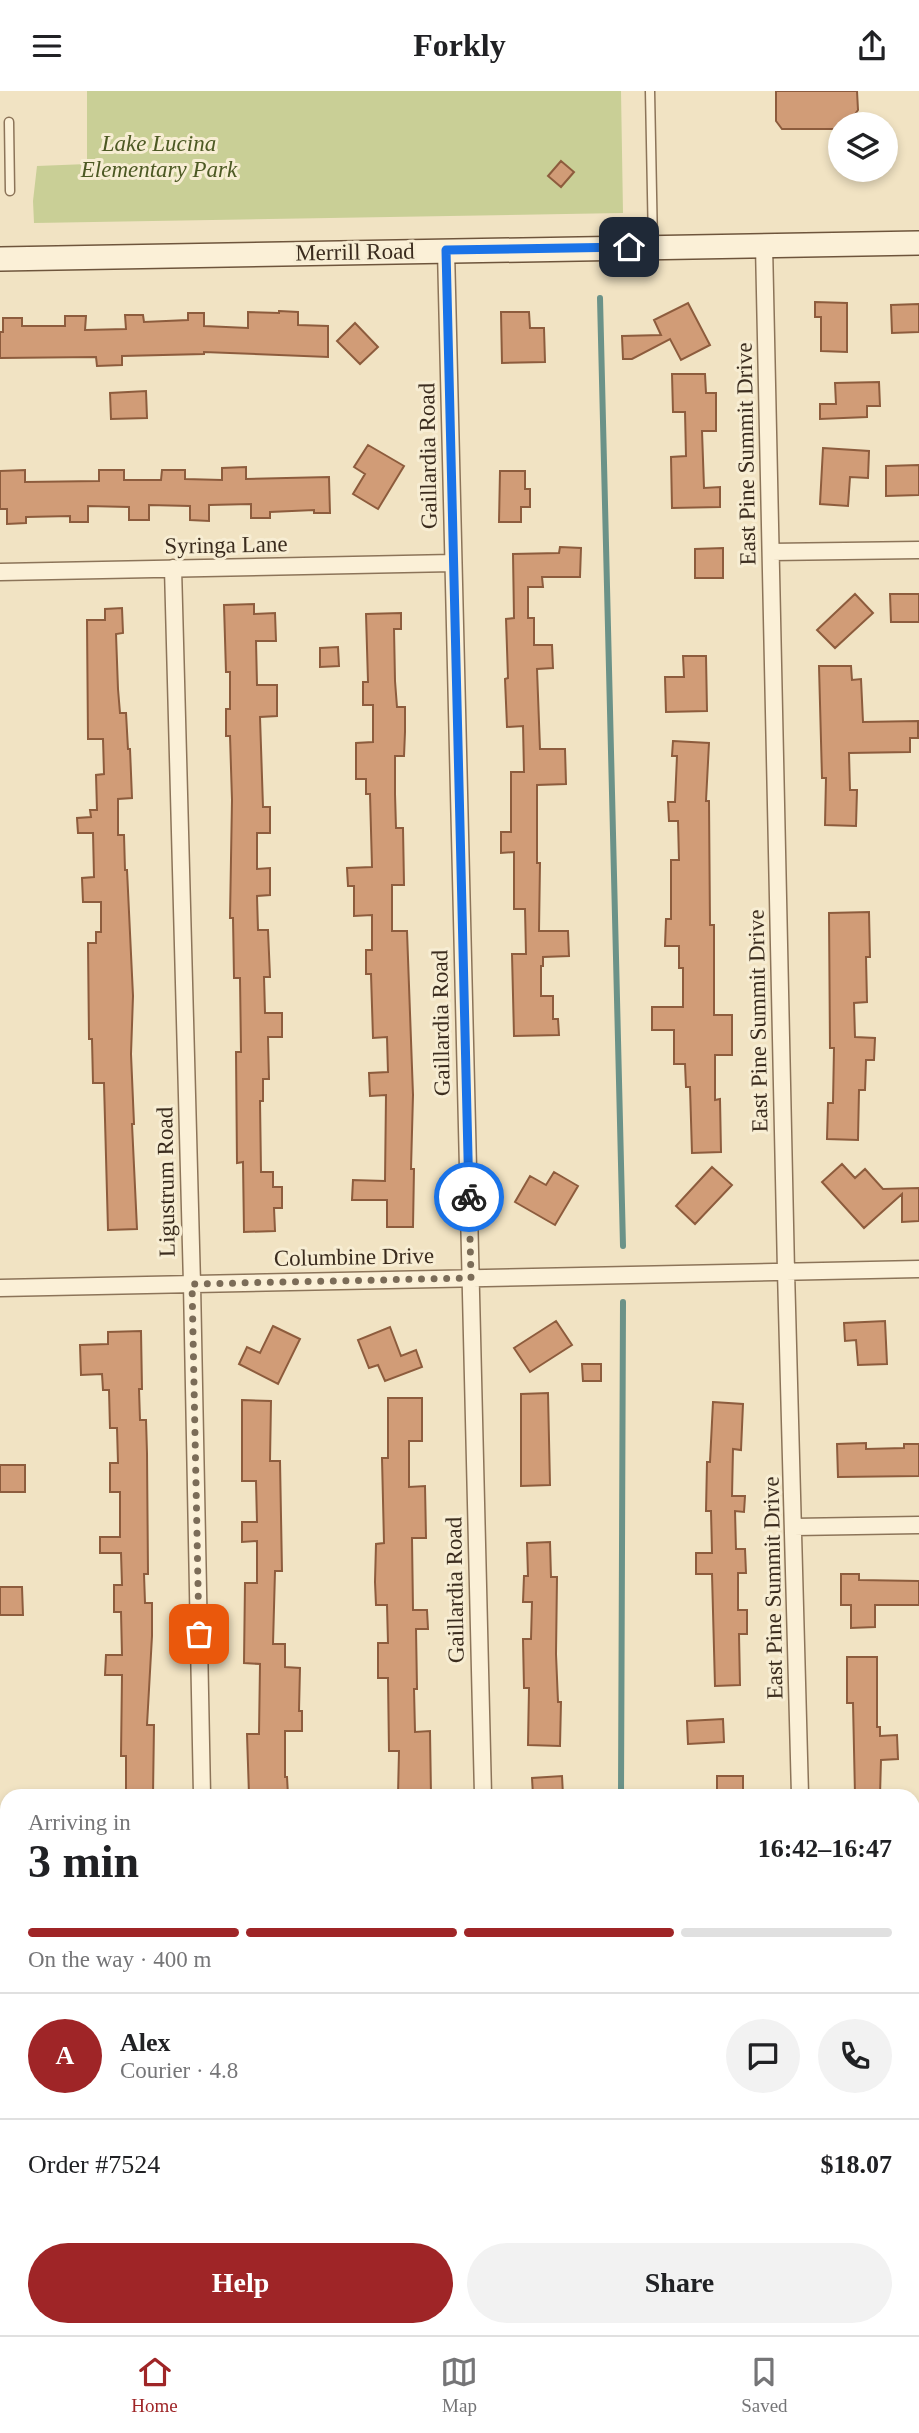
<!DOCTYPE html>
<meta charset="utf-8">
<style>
:root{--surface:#fff;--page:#f2f2f2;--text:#202124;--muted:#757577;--line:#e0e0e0;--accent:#9f2527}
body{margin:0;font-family:"Times New Roman",serif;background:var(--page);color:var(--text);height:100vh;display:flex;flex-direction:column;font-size:26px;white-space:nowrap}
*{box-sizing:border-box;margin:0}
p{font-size:23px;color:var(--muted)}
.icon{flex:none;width:38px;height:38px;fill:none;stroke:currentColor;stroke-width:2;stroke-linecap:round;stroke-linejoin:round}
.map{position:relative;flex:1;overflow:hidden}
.sheet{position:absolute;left:0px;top:1698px;width:920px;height:548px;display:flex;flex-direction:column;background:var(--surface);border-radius:21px 21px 0 0;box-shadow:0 4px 10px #0003}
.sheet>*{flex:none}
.fabs{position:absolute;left:828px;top:21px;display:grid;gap:14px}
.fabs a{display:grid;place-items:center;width:70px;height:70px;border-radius:50%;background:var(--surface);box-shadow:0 4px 10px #0003;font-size:35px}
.pin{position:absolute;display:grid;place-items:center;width:60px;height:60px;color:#fff;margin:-30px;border-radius:14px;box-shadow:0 4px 10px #0006}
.courier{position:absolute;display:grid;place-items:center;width:70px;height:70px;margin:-35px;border:5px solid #1a73e8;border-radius:50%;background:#fff;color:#222;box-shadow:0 2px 9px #0007}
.head em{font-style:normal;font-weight:700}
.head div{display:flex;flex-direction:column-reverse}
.head{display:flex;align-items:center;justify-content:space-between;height:119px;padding:0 28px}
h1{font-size:46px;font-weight:700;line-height:52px}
.bar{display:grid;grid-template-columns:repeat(4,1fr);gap:10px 7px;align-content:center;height:84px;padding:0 28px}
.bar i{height:9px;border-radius:5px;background:var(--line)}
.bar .current{background:var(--accent)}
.bar p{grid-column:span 4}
.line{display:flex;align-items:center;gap:18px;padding:0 28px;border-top:2px solid var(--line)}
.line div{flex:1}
.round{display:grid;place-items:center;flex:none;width:74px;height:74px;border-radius:37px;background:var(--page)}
.cta{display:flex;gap:14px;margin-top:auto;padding:14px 28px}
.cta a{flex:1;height:80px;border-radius:42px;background:var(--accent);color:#fff;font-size:28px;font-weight:700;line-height:80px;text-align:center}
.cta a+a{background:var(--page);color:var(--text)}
header{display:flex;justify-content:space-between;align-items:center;height:91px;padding:0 28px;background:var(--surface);font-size:32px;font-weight:700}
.tab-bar{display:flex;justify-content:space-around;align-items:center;height:98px;border-top:2px solid var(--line);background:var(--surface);font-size:19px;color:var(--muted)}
.tab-bar a{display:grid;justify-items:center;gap:4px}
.tab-bar .current{color:var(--accent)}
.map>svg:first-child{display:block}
.green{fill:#c9cf96}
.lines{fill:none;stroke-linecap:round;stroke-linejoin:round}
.stream{stroke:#6b9288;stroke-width:6}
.building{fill:#d19c77;stroke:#8d5c3d;stroke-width:2}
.lane-casing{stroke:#8c7459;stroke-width:11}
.street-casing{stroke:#8c7459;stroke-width:19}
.secondary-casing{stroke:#6e553c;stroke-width:26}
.lane{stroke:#fbf0d7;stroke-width:8}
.street{stroke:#fbf0d7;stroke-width:16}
.secondary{stroke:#fbf0d7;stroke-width:23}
.done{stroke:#7b6c58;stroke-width:7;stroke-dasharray:0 12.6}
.route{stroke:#1a73e8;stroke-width:9}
.labels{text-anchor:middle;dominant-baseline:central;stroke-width:6;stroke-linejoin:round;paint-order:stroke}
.park-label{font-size:23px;font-style:italic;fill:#4c5923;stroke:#f7edd3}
.street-label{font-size:23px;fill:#3b2c1e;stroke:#f7edd3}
</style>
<header><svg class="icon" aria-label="menu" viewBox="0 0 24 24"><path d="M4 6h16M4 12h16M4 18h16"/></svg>Forkly<svg class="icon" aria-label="share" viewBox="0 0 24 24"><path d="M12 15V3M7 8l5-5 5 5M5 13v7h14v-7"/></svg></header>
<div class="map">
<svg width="919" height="2244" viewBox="0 0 919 2244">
<rect width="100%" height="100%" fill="#f1e3c3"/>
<!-- green -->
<path class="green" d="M87,0H621L623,122L34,132L33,110L37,75L87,73Z"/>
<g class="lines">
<!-- stream -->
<path class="stream" d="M600,207L623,1155
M621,1704L623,1211
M914,2131H919"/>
</g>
<!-- building -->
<path class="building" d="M776,0H857L858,19L851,29L846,33H840V38H782L776,30Z
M561,70L574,81L561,96L548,85Z
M815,211L847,212V261L821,260V226H815Z
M688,212L710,254L681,269L670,248L632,268H623L622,245L661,244L654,229Z
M919,213V241L892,242L891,214Z
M279,220L298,221V234L328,235V266L204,261V263L122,265V274L97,275L96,266L0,267V241H3V227H22V235H65V225H86L85,239L126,238L125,224H143L144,231L188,229V222H204V235L248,237V221L279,222Z
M501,221H529L530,237H544L545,271L502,272Z
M355,232L378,256L360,273L337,250Z
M672,283H705L706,302H716V340H702L704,397L720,396V416L672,417L671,366L686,365L685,321H673Z
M879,291L880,315H867V326L820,328V313H836L835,292Z
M146,300L147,327L111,328L110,302Z
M368,354L404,375L378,418L353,403L365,383L354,376Z
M823,357L869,360L868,387L850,386L848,415L820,413Z
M919,374V404L886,405V375Z
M246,376V388L329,386L330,422H314V419L270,421V427H251V413L209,414V430L190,429V415L149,414V429H129V416L88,415V431H70V425L26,426V432L7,433V418H0V380L25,379V391L99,390V379H124V389H161L162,379H185V388L222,389V377Z
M500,380H525V398H530V416H521V431H499Z
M560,456L581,457L580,486H542L543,496H528V527H534V554H552L553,577L537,578L540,658H565L566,693L537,694V772H540L539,840H568L569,865L543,866V875H541V905H553V928H558L559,944L514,945L512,863H526L525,818H514V761L501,762V741H511V681H524L523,635L507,636L505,588L508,587L506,528L514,527L513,463L559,462Z
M723,457V487H695V458Z
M855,503L873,522L835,557L817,539Z
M890,503H919V531H891Z
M254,513V523L275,522L276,550H256L257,594H277V625L260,626L263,716H270V742H257V778L270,777V804L257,805L258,839H268L270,886H264L265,922H282V946H268L269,988H263V1010H260L261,1081H273V1096H282V1117H274L275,1140L244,1141L243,1071L237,1072L236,961H241L240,887H234L233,827H230L232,709L230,645H226V618H230V581H226L224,514Z
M122,517L123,542L116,543L118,598L120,622H126L128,658H130L132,707L118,708V744H124L125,779H127L133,905L131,963L134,1033H132L137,1138L108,1139L104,992H93L92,948H89L88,852H96V841H101V811H83L82,787L94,786L93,742H78L77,727L91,726L90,719H97L96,684L104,683L103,648H88L87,529H105V518Z
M401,522V538H394L395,590L397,616H405V641L404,665H395V703L396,737H403L404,794H392V840H407L413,1004L411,1078H414L413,1136H387V1109H352L353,1089L385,1090L386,1004L370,1005L369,982L388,981L387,946L373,947L371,883H366V859H372V824L354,825V795H348L347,777L372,776L370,703H366V688H356V652L373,651V614H363V591H368L366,523Z
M338,556L339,575L320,576V557Z
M683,565H706L707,620L666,621L665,586H684Z
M819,575H851L852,589L861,588L863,631L918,630V647H910V661L849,662L850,699H857L856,735L825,734L826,687H822Z
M673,650L709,652L706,710H709L710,834H714V924H732V964H715V1009L720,1008L721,1061L692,1062L690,996H686L685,973H674V939H652V916H683V877H679V855H665L666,828H671V769H679L678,730H669L668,711H675L677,665H672Z
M869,821L870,866H866L867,911L854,912L855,946L875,947L874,969H866L865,999H859L858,1049L827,1048L828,1012H833L834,957H830L829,822Z
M842,1073L855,1087L865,1078L883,1098L919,1097V1130L902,1131V1103L864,1137L822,1091Z
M712,1076L732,1094L695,1133L676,1115Z
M554,1081L578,1095L555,1134L515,1111L530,1085L546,1094Z
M556,1230L572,1254L530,1281L514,1257Z
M885,1230L887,1273L858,1274L856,1249L845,1250L844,1232Z
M273,1235L300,1248L278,1293L239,1273L247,1256L260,1262Z
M390,1236L401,1265L416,1259L422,1276L385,1290L378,1274L369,1277L358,1249Z
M141,1240L142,1298H139L140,1329H146L147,1362L148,1483H144L145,1512H152V1545L147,1634H154L153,1704H126V1665H121L122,1584H105L106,1564H122L121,1521H114V1494H122L121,1462H100V1446H120V1401H110V1372H118L117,1337H110L109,1299H103L102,1283L81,1284L80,1254L108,1253V1241Z
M582,1273H601V1290H583Z
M548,1302L550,1394L521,1395V1303Z
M388,1307H422V1350H409V1396L425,1395L426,1447H412L413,1519H427L428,1538H416L417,1598H414L415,1641L430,1640L431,1704H398L399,1660H389L388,1587H378V1552H388L387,1514H376L375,1491L376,1453L384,1452L382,1367H388Z
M242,1309L271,1310L270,1370H280L282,1480H275L273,1553H285V1576L300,1577L299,1620H302V1640H285V1686H287L288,1704H249L247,1643H259L260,1573L244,1572L245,1492H257V1450L242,1451V1431H257L256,1390H242Z
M713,1311L743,1313L741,1359L733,1358L732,1405H745L744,1421L735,1420L736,1458H745L746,1482H738V1519H747V1543H739L740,1594L715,1595L712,1483H696V1462H712L711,1420H706L707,1371H710Z
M866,1352V1358L904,1357V1353H919V1385L838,1386L837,1353Z
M0,1374H25V1401H0Z
M550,1451L551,1486H557L556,1563L558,1611H561L560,1655L528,1654L529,1597H524L523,1548H531L532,1511H523L524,1485H528L527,1452Z
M841,1483H859V1489L919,1490V1514H875V1536L851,1537V1514H841Z
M0,1496H22L23,1524H0Z
M847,1566H877V1636H880V1645L897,1644L898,1668L881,1669L880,1704H855L853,1612H847Z
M723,1628L724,1651L688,1653L687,1630Z
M562,1685L563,1704H533L532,1687Z
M717,1685H743V1704H717Z"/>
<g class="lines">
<!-- lane casing -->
<g class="lane-casing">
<path id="lane" d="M650,0L653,154
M9,31L10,100"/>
</g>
<!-- street casing -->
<g class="street-casing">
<path id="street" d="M764,154L786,1180L800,1704
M446,159L483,1704
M771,461L919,459
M173,477L192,1193L202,1704
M0,481L453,472
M0,1197L919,1178
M794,1436L919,1434
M914,1981H919
M212,2238L213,2244
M728,2238L734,2244
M514,2244L519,2238"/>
</g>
<!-- secondary casing -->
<g class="secondary-casing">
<path id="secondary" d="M0,168L919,152"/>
</g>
<!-- lane -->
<use href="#lane" class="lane"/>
<!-- street -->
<use href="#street" class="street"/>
<!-- secondary -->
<use href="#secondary" class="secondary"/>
</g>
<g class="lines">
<!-- done -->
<path class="done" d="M199,1543L192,1193L471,1187L469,1106"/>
<!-- route -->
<path class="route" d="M469,1106L446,159L629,156"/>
</g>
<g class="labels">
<!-- park labels -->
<g class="park-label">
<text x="159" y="52">Lake Lucina<tspan x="159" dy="26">Elementary Park</tspan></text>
</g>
<!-- street labels -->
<g class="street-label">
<text transform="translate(355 161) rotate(-1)">Merrill Road</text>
<text transform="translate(746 363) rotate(-91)">East Pine Summit Drive</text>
<text transform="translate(428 365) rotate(-91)">Gaillardia Road</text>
<text transform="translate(226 454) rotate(-1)">Syringa Lane</text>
<text transform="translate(758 930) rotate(-91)">East Pine Summit Drive</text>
<text transform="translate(441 932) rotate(-91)">Gaillardia Road</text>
<text transform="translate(166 1091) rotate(-91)">Ligustrum Road</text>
<text transform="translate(354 1166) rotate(-1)">Columbine Drive</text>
<text transform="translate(773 1497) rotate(-91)">East Pine Summit Drive</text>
<text transform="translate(455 1499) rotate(-91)">Gaillardia Road</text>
</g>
</g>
</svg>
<div class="fabs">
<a><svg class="icon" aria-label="layers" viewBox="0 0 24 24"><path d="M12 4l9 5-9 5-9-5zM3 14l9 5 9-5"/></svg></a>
</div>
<div class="pin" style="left:199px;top:1543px;background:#ea580c"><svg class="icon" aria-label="bag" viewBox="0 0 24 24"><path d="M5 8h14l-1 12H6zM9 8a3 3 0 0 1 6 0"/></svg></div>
<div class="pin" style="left:629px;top:156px;background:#1f2937"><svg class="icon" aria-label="home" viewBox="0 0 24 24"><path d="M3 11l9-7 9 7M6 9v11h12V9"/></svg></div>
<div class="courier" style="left:469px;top:1106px"><svg class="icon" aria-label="bike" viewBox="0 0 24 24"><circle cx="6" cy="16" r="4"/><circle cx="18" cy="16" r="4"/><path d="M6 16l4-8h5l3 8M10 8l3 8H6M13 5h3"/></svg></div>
<section class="sheet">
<div class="head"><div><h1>3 min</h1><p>Arriving in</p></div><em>16:42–16:47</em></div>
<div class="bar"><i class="current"></i><i class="current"></i><i class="current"></i><i></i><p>On the way · 400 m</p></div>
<div class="line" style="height:126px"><b class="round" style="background:var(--accent);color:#fff">A</b><div><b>Alex</b><p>Courier · 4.8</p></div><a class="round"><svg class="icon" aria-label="chat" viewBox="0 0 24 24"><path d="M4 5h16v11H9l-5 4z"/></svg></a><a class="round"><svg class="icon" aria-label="phone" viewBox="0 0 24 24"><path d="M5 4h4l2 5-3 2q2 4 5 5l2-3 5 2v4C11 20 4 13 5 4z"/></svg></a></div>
<div class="line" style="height:91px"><div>Order #7524</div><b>$18.07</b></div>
<div class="cta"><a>Help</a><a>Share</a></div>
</section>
</div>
<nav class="tab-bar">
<a class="current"><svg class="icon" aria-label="home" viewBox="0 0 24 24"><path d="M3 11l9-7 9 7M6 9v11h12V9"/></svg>Home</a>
<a><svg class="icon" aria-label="map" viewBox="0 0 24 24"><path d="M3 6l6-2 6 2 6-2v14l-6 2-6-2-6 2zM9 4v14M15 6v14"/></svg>Map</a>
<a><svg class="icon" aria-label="saved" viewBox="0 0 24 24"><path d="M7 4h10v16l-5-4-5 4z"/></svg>Saved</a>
</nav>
